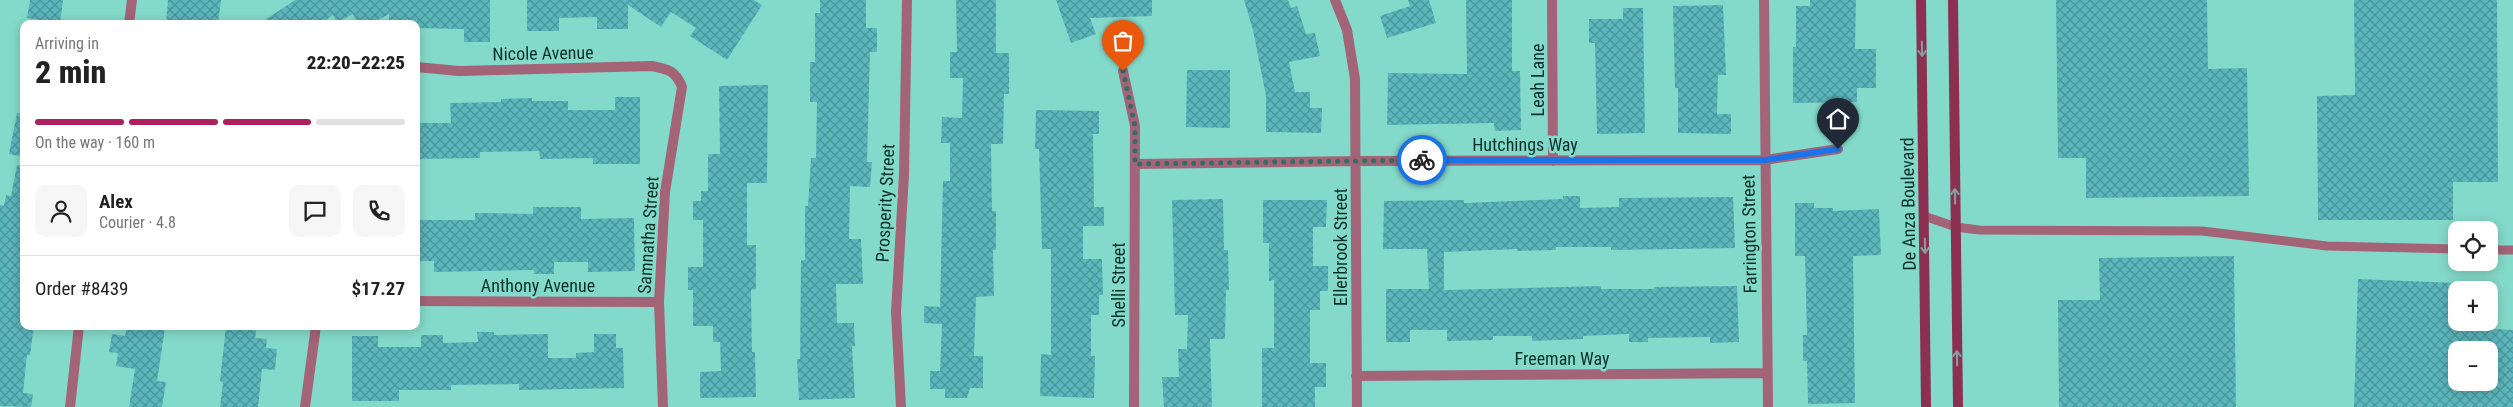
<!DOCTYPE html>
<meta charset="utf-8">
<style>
:root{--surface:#fff;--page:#f6f6f6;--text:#222;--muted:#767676;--line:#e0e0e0;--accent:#ad205d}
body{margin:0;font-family:"Roboto Condensed",sans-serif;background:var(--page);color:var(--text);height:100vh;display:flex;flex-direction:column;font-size:19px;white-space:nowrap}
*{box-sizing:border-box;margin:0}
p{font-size:16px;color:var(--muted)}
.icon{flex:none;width:28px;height:28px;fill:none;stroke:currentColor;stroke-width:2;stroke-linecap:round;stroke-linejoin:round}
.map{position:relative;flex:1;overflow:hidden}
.panel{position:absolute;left:20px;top:20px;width:400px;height:310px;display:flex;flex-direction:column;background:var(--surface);border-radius:10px;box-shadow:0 2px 12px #0003}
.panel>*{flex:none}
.controls{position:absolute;left:2448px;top:221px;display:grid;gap:10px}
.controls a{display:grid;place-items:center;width:50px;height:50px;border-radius:10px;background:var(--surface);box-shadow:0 2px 12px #0003;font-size:25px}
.pin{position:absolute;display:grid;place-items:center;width:42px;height:42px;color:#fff;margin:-51px -21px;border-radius:50% 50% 50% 0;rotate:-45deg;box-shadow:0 0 5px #0007}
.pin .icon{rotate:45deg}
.courier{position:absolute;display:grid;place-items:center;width:50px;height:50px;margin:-25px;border:4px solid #1a73e8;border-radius:50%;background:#fff;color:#222;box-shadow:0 1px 6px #0007}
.head em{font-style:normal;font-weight:800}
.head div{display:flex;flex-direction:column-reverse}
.head{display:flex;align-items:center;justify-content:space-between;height:85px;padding:0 15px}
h1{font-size:32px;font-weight:800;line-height:38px}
.bar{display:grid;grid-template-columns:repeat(4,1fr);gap:8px 5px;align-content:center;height:60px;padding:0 15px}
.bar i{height:6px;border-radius:4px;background:var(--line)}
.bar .active{background:var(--accent)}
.bar p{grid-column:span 4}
.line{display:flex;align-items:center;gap:12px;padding:0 15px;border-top:1px solid var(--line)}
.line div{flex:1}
.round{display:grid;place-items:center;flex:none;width:52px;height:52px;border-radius:10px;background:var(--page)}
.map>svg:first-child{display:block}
.building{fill:url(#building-cross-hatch);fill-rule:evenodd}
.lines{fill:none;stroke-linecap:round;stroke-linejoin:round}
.lane{stroke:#a46477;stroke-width:9}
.street{stroke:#a46477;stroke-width:10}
.secondary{stroke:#8b3051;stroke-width:10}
.oneway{stroke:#869ea0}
.done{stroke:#346b62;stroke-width:5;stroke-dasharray:0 9}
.route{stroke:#1a73e8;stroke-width:6}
.labels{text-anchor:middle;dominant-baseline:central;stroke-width:5;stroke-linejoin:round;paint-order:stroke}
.street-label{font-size:18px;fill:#092f2a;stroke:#84daca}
</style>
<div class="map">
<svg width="2513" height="407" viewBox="0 0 2513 407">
<defs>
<pattern id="building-cross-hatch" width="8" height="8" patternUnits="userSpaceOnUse" patternTransform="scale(1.25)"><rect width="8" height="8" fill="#5cb7bd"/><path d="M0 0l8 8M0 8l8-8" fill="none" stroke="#4a959a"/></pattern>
</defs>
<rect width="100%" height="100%" fill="#84daca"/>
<!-- building -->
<path class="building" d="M30,0H63L60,23L27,18Z
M168,0H221L218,24H166Z
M295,0H490V42H464V29L416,28V24H389V14L370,24H357L353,14L337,22L333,15L320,24H259Z
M527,0H754L762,5L727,60L690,36L696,28L671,12L661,27L628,5V29H597V17L559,18V31H527Z
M820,0H866V28H877V52H870L867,162H872L870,187L850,186L849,239H861L863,284H836L837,323H854L855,346H852L855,398L799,400L797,359H800L801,260H805V206H808L811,158H816L817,102H810V62H815V13H820Z
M956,0H996V53H1009V94H1004L1003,144H991L992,211H996V250H993L994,296L976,297L974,356H983V388H970L967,398H945V389H930V371H940L942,324L924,323V306L940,307L943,181H950V143H941L942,117L962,118L963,78H950V52H957Z
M1056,0H1152V16L1090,18L1096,34L1071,43Z
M1244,0H1288L1291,8L1297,6L1306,34L1315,33L1320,56L1289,62L1295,92H1310V108H1322L1321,133L1266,132V96L1253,30Z
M1408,0H1429L1436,23L1387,38L1380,16L1410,6Z
M1466,0H1512V71H1520L1521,130L1495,131L1494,123L1387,125L1388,73L1467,74Z
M1810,0H1856L1855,49H1876V88H1857V102L1793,103V47H1796V6H1810Z
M2056,0H2207L2208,69L2247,68L2249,196L2086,198V158H2058Z
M2354,0H2497L2498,182H2453V220H2318L2317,96L2355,95Z
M1723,5L1726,75H1718L1717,114H1731V134L1678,133V88H1675L1673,6Z
M1623,8H1643L1645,133L1597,134L1595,43H1589V19H1623Z
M1187,70H1230V128L1186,127Z
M768,85L767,183H747V245H756V289L751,290L752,352H755L756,397L700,398V372L721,371L720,342H713V326H693V290H688V267H703V220H693V201H701V191H708V154H720L719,86Z
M615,97H640V164H593V158L540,159L539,151L480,152V158L416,159V123H451L450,103L501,102V99L532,98V101H568V110H615Z
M1036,110L1099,111V134H1093L1094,207H1104V226H1083V259H1102L1103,295H1099V315H1091V356H1095L1094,398L1040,396L1041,354L1051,355V249H1042L1039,149H1035Z
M17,113L24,114V157L9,154Z
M17,165L24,166V326H34L30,355H27L23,393L33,394L31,407L0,406V205L4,206L6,195L11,196Z
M1563,196H1580V208L1619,207V198L1733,197L1735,248L1611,250V247H1556V250L1517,251V249L1444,252V290L1601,286V289H1654V287L1737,286L1739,342L1710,343V337L1648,338V342H1629V334L1583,336V339L1558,340L1532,341V336H1493V340L1447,341V330H1410V342H1386V289H1429L1427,249H1383L1384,201L1464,200V203L1563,199Z
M1223,199L1224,250H1228L1229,290H1226L1225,339H1210L1212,407H1164L1162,377H1179L1178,349H1187L1188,315H1175L1172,200Z
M1263,200H1327L1326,227H1313V266H1328V291H1320V310H1310V363H1326V387H1315V407H1262V348H1274V280L1269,281V243H1263Z
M1795,203H1814V208H1833V211L1879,209L1881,255L1853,256L1855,403L1808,404L1807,361H1803V335H1807L1805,256H1795Z
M533,207H581V219L634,218L635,271L588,272V262H554V274H534V270L434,272V261H419V220H475V213L533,214Z
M2234,256L2236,407H2059L2058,300H2100L2099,258Z
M2358,279L2456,283V322H2478V328L2513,330V407H2354ZM2456,350H2489V382H2456Z
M127,326L165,328L157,381L166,382L162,407H129L135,369L116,366L118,353L109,352L112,334L125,336Z
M226,326H257L255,338L267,339L266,348L277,349L275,370L262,369L258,407H220L223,382L220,381Z
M477,332H494V335L548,334V358H576V353L594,352V334H616V348H623L624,388L519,390V384L451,385V390H399V401H352V336H378V347H421V335H443V343L478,342Z"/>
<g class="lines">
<!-- lane -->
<path class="lane" d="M1924,216L1956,227L1979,230L2202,231L2327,246L2456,249
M2489,250H2513"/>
<!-- street -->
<path class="street" d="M1335,0L1347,30L1355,79L1357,407
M1552,0L1553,161
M1764,0L1768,407
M129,24L132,0
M416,67L459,71L652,66C668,69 676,71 682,87L665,192L659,302L663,407
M1123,71L1135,126L1134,407
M1135,164L1356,161L1765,160L1838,149
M416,301L659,302
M1356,376L1767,373
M70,407L79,326
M305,407L316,326
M901,407L896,312L904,174L907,0"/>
<!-- secondary -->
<path class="secondary" d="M1921,0L1926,407
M1953,0L1958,407"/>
</g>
<!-- one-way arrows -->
<defs><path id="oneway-shaft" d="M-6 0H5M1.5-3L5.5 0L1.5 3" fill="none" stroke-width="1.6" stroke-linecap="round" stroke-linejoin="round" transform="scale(1.25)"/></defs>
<g class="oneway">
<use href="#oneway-shaft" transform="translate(1922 49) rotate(89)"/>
<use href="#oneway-shaft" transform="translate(1955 196) rotate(-91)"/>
<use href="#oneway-shaft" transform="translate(1925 246) rotate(89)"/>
<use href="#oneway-shaft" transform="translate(1957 358) rotate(-91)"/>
</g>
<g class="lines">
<!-- done -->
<path class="done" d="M1123,71L1135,126V164L1422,160"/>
<!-- route -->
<path class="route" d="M1422,160H1765L1838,149"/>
</g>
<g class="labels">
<!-- street labels -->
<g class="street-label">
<text transform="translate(543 53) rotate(-1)">Nicole Avenue</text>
<text transform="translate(1537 80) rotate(-90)">Leah Lane</text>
<text x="1525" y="144">Hutchings Way</text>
<text transform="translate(885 203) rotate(-87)">Prosperity Street</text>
<text transform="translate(1908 204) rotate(-91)">De Anza Boulevard</text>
<text transform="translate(1749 234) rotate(-91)">Farrington Street</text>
<text transform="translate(648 235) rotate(-86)">Samnatha Street</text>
<text transform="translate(1340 247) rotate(-90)">Ellerbrook Street</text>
<text x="538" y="285">Anthony Avenue</text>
<text transform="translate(1118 285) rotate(-90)">Shelli Street</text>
<text x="1562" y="358">Freeman Way</text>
</g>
</g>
</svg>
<div class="controls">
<a><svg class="icon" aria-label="locate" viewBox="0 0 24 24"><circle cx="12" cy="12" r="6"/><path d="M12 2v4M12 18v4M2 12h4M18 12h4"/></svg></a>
<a>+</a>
<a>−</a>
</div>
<div class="pin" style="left:1123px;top:71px;background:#ea580c"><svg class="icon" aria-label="bag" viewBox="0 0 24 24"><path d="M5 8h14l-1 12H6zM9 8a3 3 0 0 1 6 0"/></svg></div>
<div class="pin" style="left:1838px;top:149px;background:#1f2937"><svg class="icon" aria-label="home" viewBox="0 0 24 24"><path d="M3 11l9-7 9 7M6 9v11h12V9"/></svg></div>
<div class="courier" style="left:1422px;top:160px"><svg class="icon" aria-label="bike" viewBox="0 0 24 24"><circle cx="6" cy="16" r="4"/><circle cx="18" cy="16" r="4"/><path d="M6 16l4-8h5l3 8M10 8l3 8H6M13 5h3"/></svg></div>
<section class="panel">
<div class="head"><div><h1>2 min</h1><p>Arriving in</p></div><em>22:20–22:25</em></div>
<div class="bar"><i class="active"></i><i class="active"></i><i class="active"></i><i></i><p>On the way · 160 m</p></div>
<div class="line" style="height:90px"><a class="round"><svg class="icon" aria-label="person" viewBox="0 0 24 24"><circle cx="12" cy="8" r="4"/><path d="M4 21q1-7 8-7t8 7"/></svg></a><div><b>Alex</b><p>Courier · 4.8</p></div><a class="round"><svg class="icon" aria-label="chat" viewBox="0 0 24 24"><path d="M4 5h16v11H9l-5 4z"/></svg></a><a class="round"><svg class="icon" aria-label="phone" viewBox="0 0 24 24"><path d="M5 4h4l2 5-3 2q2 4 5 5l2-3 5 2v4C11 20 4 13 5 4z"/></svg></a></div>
<div class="line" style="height:65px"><div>Order #8439</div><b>$17.27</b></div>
</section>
</div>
